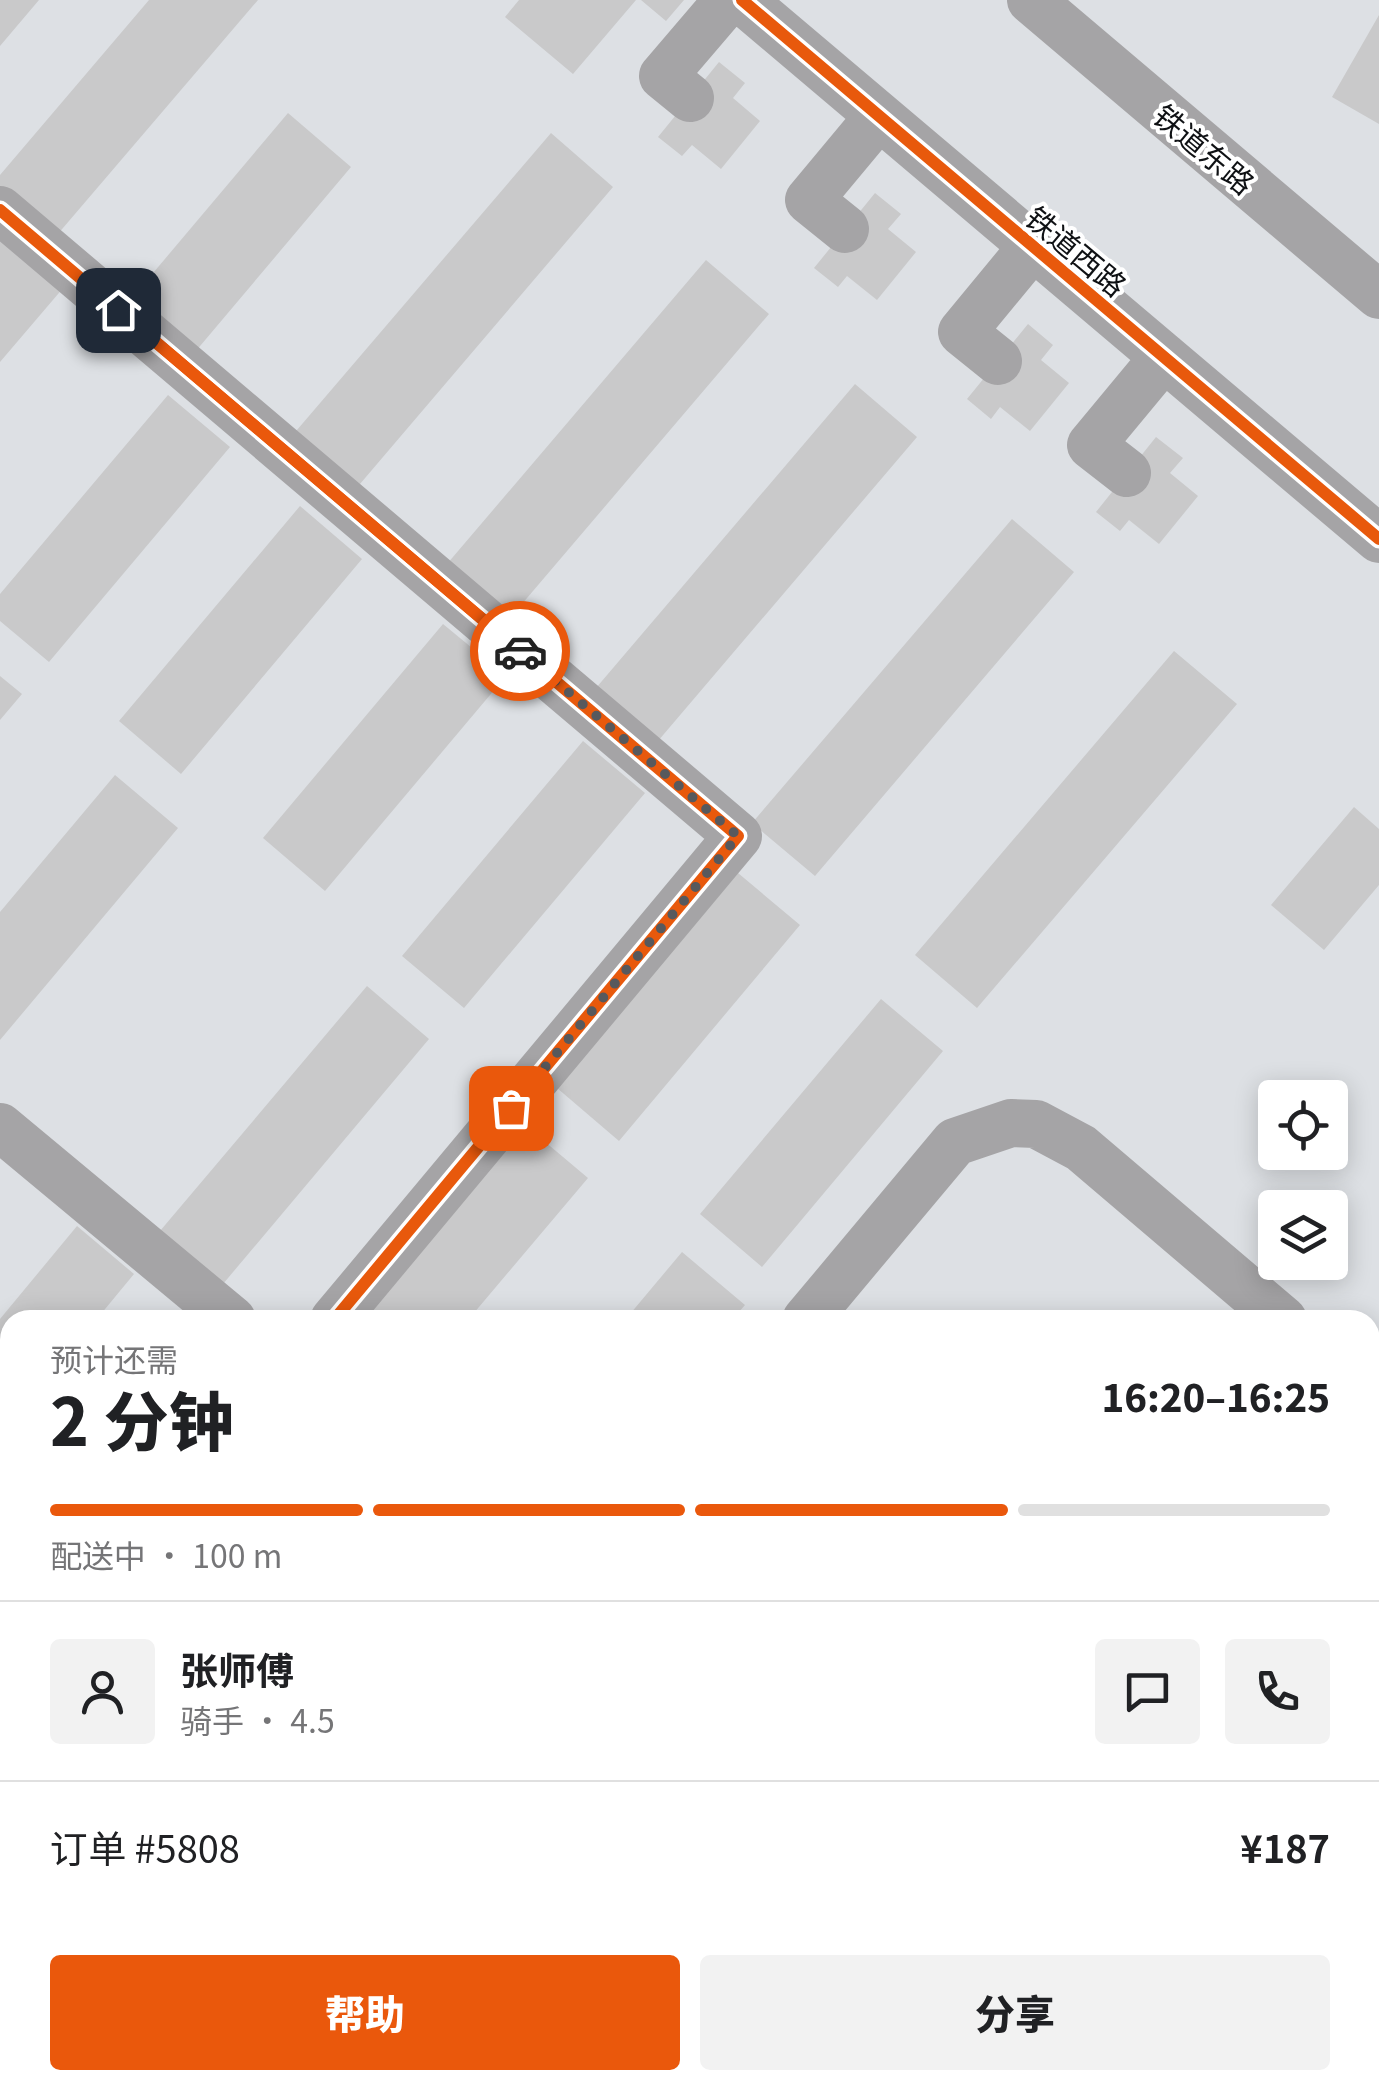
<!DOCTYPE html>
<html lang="zh">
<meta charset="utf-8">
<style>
:root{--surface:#fff;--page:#f2f2f2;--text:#202124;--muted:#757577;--line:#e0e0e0;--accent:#ea580c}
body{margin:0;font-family:Georgia,"Noto Sans SC",serif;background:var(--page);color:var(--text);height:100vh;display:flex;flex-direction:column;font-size:38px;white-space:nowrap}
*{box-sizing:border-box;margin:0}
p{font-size:32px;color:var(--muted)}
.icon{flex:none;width:55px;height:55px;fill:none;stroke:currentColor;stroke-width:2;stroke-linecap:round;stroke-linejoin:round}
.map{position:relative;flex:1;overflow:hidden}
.sheet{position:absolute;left:0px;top:1310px;width:1380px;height:780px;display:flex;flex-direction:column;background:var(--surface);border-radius:30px 30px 0 0;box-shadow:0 5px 25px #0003}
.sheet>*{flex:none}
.fabs{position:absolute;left:1258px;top:1080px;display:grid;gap:20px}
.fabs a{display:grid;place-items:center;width:90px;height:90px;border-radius:10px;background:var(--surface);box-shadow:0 5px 25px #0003;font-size:50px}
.pin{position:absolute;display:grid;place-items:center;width:85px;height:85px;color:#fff;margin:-42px;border-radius:20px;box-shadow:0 5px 15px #0006}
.courier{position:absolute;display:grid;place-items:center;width:100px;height:100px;margin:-50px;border:8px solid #ea580c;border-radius:50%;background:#fff;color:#222;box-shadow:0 2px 12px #0007}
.summary em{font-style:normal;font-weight:800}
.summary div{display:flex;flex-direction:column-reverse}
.summary{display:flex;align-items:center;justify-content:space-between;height:170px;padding:0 50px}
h1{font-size:65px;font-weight:800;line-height:75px}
.bar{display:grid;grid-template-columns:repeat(4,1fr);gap:15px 10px;align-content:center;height:120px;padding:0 50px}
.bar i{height:12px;border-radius:8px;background:var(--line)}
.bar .selected{background:var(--accent)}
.bar p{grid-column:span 4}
.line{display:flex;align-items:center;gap:25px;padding:0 50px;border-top:2px solid var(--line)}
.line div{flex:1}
.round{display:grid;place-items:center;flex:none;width:105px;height:105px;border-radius:10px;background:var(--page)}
.primary-button{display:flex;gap:20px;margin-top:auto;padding:20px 50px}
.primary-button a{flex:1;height:115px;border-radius:10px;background:var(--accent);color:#fff;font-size:40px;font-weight:800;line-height:115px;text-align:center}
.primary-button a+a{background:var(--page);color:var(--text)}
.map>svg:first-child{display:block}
.building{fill:#c9c9ca}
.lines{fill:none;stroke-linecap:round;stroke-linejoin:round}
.path{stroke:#a0a0a2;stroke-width:6;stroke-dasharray:5 5;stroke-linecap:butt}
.minor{stroke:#a5a4a6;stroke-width:48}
.major{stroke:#a7a8a9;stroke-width:55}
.cycleway-casing{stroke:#fff;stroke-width:19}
.cycleway{stroke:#e8590c;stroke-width:12}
.done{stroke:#57595d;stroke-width:10;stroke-dasharray:0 18}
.route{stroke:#ea580c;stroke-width:12}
.labels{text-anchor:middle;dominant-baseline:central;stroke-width:8;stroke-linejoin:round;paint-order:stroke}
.street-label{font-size:30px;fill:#0f1114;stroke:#fff}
</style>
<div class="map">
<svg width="1379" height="2090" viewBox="0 0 1379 2090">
<rect width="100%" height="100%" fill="#dde0e4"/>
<!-- building -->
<path class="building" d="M0,0H39L0,46Z
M149,0H258L57,235L0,186V175Z
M519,0H636L573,74L505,17Z
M641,0H684L666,21Z
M1379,15V124L1332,97Z
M719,62L745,83L733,98L760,121L721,169L692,145L682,156L658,137Z
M288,113L351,167L195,352L132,298Z
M551,133L613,187L354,491L291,437Z
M875,193L901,214L888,229L916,252L877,300L847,276L838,287L814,268Z
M0,233L64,287L0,362Z
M706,260L769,314L510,618L447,564Z
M1028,324L1053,345L1041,360L1069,383L1030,431L1000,407L991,419L967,399Z
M855,384L917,437L658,741L596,688Z
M168,395L230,447L49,662L0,621V594Z
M1156,437L1183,458L1170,473L1198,496L1159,544L1129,520L1120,531L1096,512Z
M300,506L362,559L181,774L119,721Z
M1012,519L1074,572L815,876L752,823Z
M443,624L506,676L325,891L263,838Z
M1174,651L1237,704L977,1008L915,955Z
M0,676L22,694L0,720Z
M583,741L645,793L464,1008L402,956Z
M115,775L178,828L0,1040V912Z
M1354,807L1379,829V885L1324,950L1271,905Z
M738,873L800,925L619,1141L557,1088Z
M367,986L429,1039L223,1284L160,1231Z
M881,999L943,1051L762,1267L700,1214Z
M525,1125L588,1178L468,1320H361Z
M77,1226L134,1274L96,1320H10V1423L0,1435V1319Z
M682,1252L745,1305L732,1320H625Z"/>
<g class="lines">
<!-- path -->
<path class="path" d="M255,2090L262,2080
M456,2090L463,2080"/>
<!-- minor -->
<path class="minor" d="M742,0L1379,539
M1031,0L1379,295
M690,98L663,76L728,0
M0,210L738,836L334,1320
M845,229L809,200L879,116
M998,361L962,332L1033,246
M1127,473L1091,445L1164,357
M0,1127L232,1320
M806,1320L955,1142L1011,1123L1036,1124L1081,1148L1283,1320
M1370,1394L1379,1401"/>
<!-- major -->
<path class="major" d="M0,1770L10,1777
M0,1830L10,1837
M324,2080L337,2090
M396,2080L408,2090"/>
<!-- cycleway casing -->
<g class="cycleway-casing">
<path id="cycleway" d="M742,0L1379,539
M0,210L738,836L334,1320"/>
</g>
<!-- cycleway -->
<use href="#cycleway" class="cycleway"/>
</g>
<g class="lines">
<!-- done -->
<path class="done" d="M511,1108L738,836L520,651"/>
<!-- route -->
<path class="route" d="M118,310L520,651"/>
</g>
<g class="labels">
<!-- street labels -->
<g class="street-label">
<text transform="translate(1205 148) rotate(40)">铁道东路</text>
<text transform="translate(1077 250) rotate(40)">铁道西路</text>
</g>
</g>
</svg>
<div class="fabs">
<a><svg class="icon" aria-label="locate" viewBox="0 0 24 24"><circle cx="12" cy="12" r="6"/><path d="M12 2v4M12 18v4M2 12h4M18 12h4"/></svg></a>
<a><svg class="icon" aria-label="layers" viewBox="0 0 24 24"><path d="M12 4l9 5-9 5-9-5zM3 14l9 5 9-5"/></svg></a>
</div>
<div class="pin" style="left:511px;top:1108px;background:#ea580c"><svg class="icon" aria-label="bag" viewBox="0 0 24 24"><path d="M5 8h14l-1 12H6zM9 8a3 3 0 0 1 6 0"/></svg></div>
<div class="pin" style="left:118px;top:310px;background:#1f2937"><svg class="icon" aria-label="home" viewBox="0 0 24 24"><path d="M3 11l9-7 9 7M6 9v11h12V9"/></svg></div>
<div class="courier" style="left:520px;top:651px"><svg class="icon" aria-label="car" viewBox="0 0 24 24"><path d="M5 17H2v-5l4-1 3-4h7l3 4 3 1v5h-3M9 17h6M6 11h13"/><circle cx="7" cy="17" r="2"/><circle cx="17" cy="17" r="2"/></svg></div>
<section class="sheet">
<div class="summary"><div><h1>2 分钟</h1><p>预计还需</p></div><em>16:20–16:25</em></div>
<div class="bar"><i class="selected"></i><i class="selected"></i><i class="selected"></i><i></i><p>配送中 · 100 m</p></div>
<div class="line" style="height:180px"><a class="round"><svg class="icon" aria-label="person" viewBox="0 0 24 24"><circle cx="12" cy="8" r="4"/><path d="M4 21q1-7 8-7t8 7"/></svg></a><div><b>张师傅</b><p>骑手 · 4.5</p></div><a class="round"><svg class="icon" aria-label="chat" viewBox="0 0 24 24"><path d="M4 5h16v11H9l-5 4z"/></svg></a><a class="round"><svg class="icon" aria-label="phone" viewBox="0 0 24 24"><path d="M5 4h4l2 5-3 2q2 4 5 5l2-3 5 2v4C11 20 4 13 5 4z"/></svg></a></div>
<div class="line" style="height:130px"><div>订单 #5808</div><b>¥187</b></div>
<div class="primary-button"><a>帮助</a><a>分享</a></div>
</section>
</div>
